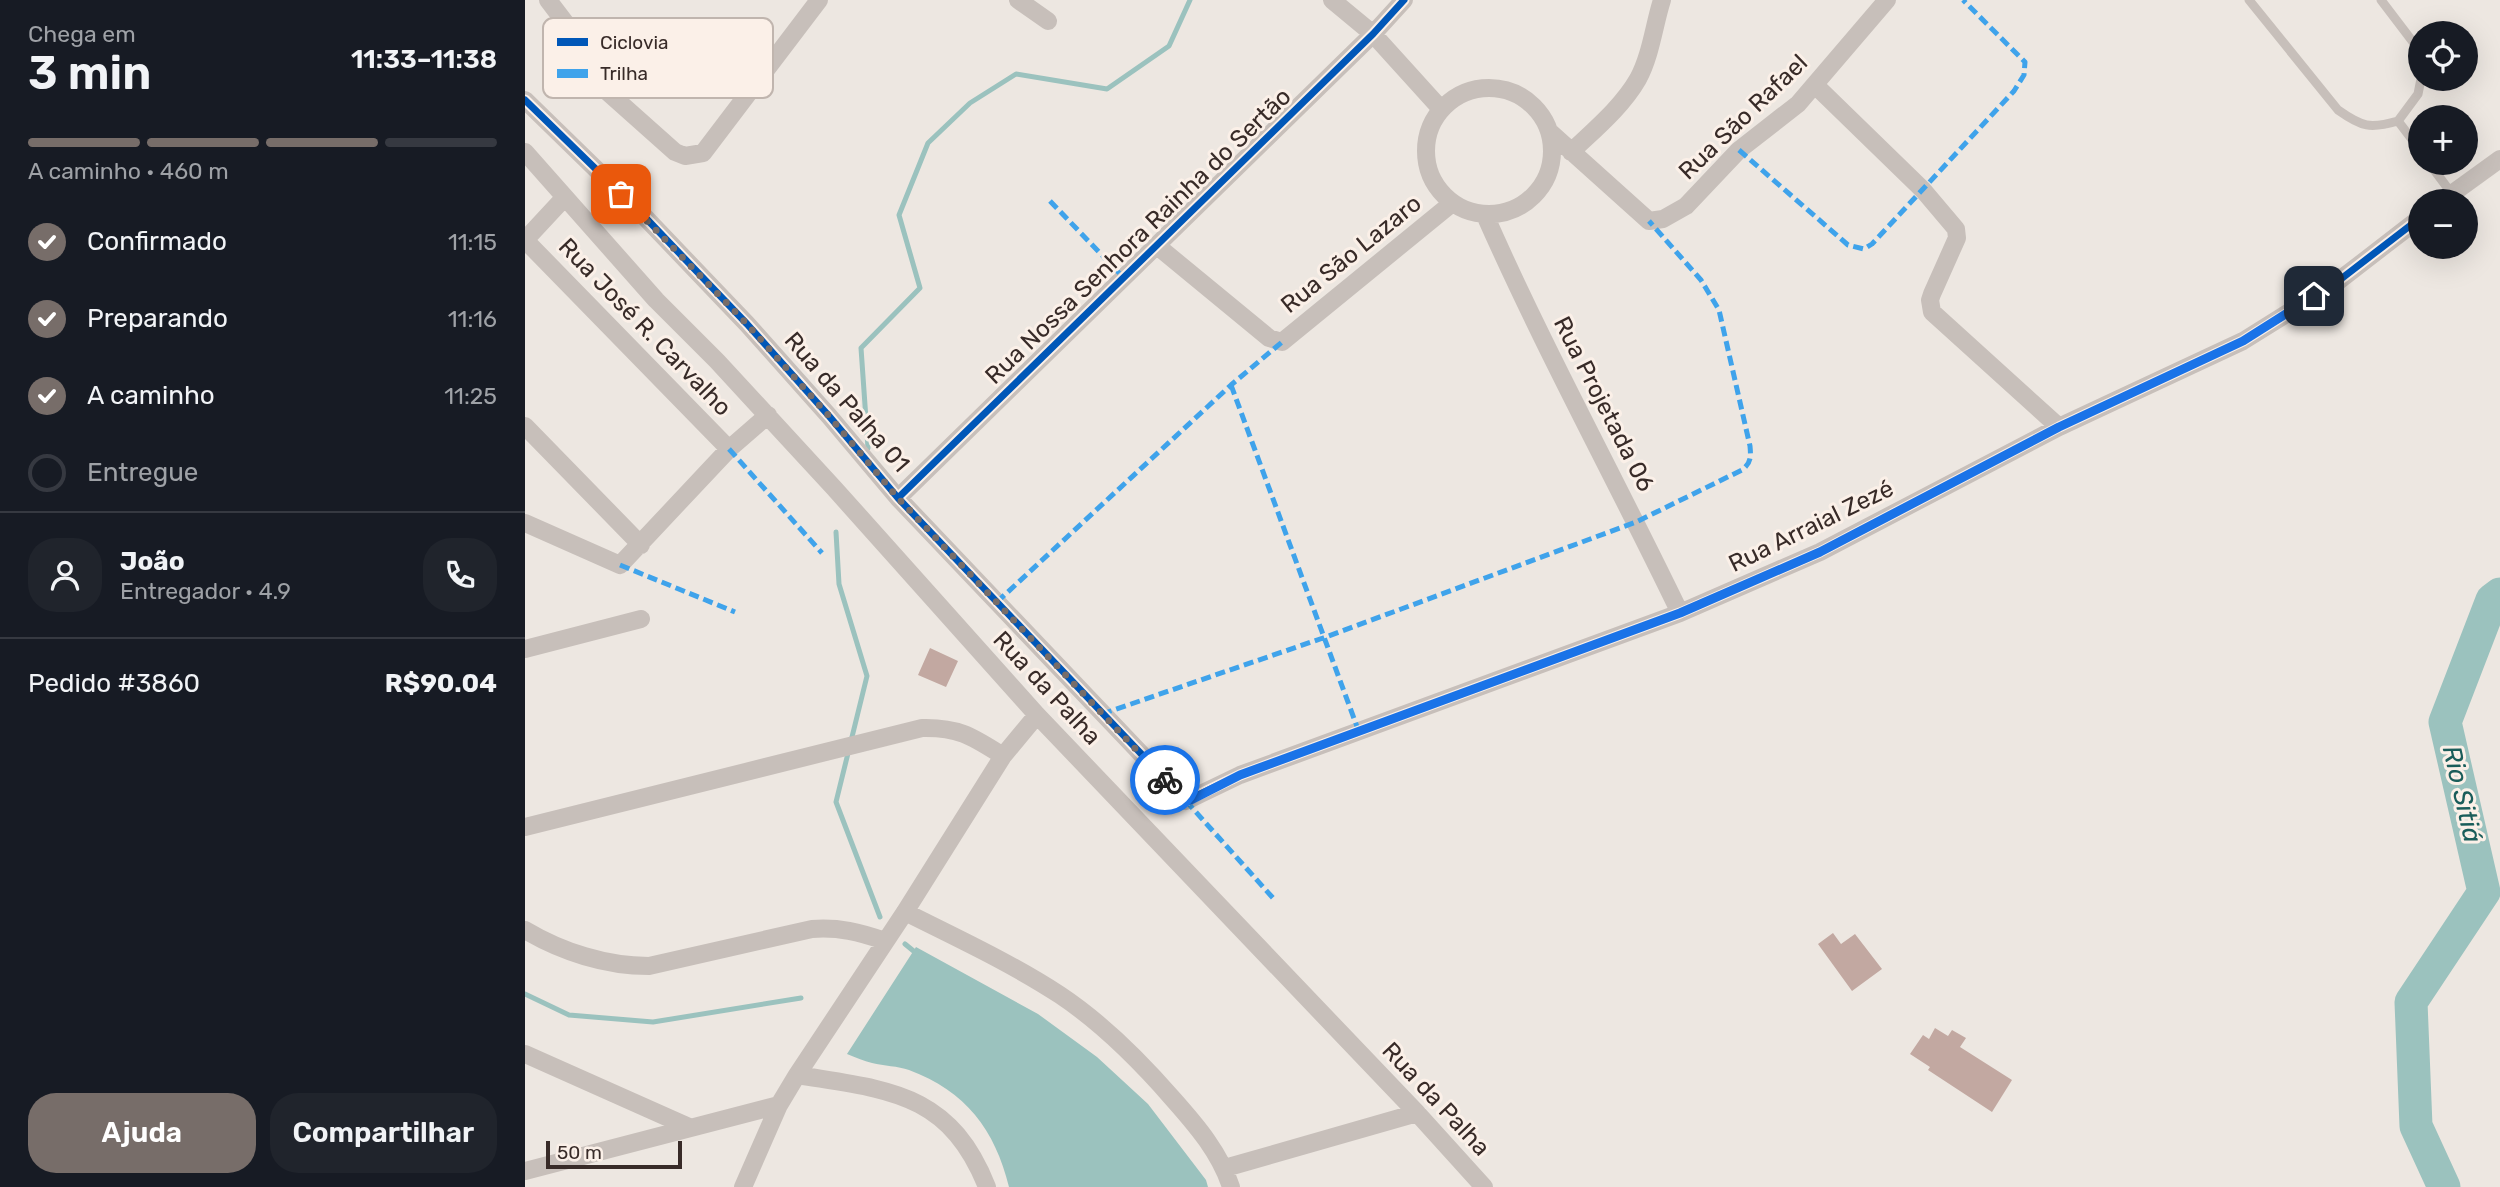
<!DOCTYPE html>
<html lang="pt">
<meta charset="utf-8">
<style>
:root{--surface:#171b24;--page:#20242c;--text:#f1f3f6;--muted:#9ea1a6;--line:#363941;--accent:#776d69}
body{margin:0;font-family:Rubik,sans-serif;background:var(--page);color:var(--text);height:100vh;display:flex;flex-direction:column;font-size:26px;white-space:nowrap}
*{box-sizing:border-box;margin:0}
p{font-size:23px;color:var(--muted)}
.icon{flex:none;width:38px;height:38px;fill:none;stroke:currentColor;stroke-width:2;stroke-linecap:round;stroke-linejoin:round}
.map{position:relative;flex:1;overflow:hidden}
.sheet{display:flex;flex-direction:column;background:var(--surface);width:525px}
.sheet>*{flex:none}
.fabs{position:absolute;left:1883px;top:21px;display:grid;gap:14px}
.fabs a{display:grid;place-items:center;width:70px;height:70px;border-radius:50%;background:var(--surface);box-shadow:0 7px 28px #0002;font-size:35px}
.scale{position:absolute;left:21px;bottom:18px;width:136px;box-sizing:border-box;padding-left:7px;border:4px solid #382b28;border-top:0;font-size:19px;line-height:24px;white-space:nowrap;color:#382b28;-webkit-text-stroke:5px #fbf0e8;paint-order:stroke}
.pin{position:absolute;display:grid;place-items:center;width:60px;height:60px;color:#fff;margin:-30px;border-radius:14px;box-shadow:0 4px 10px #0006}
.courier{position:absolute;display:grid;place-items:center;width:70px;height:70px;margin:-35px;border:5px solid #1a73e8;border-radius:50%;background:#fff;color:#222;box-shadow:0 2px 9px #0007}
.headline em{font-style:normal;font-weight:600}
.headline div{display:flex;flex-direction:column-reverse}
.headline{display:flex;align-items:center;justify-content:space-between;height:119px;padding:0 28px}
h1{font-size:46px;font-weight:600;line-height:52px}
.bar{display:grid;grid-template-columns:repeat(4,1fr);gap:10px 7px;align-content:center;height:84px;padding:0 28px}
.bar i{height:9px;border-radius:5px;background:var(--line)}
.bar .active{background:var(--accent)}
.bar p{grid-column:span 4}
.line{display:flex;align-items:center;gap:18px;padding:0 28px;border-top:2px solid var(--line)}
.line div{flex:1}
.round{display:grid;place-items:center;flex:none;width:74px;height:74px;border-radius:28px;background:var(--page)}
ol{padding:0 28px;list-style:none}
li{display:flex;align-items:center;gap:21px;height:77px}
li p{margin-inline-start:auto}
li .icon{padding:7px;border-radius:50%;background:var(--accent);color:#fff;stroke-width:4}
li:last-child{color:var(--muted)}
li i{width:38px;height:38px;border:4px solid var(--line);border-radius:50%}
.primary-button{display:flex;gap:14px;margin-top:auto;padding:14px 28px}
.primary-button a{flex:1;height:80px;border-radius:28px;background:var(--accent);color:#fff;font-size:28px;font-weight:600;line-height:80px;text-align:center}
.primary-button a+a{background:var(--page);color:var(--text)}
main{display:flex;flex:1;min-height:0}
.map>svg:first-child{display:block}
.water{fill:#9bc2be}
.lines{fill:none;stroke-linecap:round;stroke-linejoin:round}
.stream{stroke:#9bc2be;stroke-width:5}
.river{stroke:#9bc2be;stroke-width:33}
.building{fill:#c2a8a1}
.lane{stroke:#c7bfba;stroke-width:9}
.street{stroke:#c7bfba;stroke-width:18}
.quiet{stroke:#3fa3eb;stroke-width:5;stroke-dasharray:10 5;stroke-linecap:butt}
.cycleway-casing{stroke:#fbf0e8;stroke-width:11}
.cycleway{stroke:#0057b8;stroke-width:7}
.done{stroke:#776d69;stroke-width:7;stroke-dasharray:0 12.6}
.route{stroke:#1a73e8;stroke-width:9}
.labels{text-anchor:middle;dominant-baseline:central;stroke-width:6;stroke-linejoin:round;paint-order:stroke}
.street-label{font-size:24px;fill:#382b28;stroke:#fbf0e8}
.water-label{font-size:26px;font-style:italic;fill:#1a5d5a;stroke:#fbf0e8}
.key{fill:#fbf0e8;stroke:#c0b5ae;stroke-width:2}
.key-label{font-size:19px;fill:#382b28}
</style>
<main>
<section class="sheet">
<div class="headline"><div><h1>3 min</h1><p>Chega em</p></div><em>11:33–11:38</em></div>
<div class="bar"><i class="active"></i><i class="active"></i><i class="active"></i><i></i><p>A caminho · 460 m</p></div>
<ol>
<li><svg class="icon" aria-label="check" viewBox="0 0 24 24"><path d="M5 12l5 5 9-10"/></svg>Confirmado<p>11:15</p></li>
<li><svg class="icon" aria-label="check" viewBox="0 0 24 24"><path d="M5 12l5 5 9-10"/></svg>Preparando<p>11:16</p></li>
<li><svg class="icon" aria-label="check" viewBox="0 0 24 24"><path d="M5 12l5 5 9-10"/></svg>A caminho<p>11:25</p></li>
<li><i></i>Entregue</li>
</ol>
<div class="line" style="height:126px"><a class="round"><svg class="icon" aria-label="person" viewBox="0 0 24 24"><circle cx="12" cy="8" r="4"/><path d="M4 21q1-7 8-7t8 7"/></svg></a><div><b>João</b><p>Entregador · 4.9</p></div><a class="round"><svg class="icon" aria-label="phone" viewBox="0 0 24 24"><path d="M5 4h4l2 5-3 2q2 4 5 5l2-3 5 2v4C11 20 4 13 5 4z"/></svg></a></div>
<div class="line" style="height:91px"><div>Pedido #3860</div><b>R$90.04</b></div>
<div class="primary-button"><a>Ajuda</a><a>Compartilhar</a></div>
</section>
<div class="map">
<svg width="1975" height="1187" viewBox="0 0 1975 1187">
<rect width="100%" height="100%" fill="#ede7e1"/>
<!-- water -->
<path class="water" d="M391,947L513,1014L572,1057L623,1104L681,1180L683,1187H484C470,1130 441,1091 384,1070C373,1066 359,1066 347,1063C339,1061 330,1057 322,1054Z"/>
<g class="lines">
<!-- stream -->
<path class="stream" d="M343,448L336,348L395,288L374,215L403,143L445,103L491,74L582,89L644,46L665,0
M311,532L314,584L342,676L311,802L355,917
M380,944L391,953
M0,994L44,1015L128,1022L276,998"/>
<!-- river -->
<path class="river" d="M1919,1187L1891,1126L1886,1002L1959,892L1920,722L1967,600L1975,594"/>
</g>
<!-- building -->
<path class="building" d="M405,648L433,661L421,687L393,675Z
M1308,933L1316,944L1330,934L1357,969L1327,991L1293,944Z
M1410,1028L1423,1036L1427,1030L1441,1038L1435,1047L1487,1080L1467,1112L1403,1070L1405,1067L1385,1054L1398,1035L1404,1039Z"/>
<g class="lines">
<!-- lane -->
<path class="lane" d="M1724,0L1813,110C1837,127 1845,129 1873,121
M1856,0L1891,46L1895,59
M1895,150L1873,121L1893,94L1896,79
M1904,163L1927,194"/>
<!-- street -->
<path class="street" d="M23,0L45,29L59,62L77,87L150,152L160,156L178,153L294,0
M493,0L523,21
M807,0L848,34L915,108
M1290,85L1398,190L1431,229L1432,238L1407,294L1405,300L1407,312L1534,427
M901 151a63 63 0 1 1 126 0a63 63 0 1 1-126 0Z
M0,100L116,213L222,324L304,416L373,498L661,801L715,775L1155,613L1295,552L1534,427L1718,341L1812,282L1895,218
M1026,133L1124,221L1138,219L1161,206L1214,150L1273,104L1362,0
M0,152L131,300L192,361L309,488L512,715L892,1113L959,1187
M1046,152C1069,130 1097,107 1113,79C1126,55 1129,25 1137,0
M1917,201L1975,159
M960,215C1020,351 1091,480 1155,613
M0,240L204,449
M0,240L40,197
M631,245L744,338L757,342L926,204
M0,426L116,545
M373,498L848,34L879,0
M0,523L95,565L204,449L243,415
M0,649L116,619
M0,827L397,728C434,727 448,737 478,756
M380,912C432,938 486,963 535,995C577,1023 615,1061 648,1099C672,1126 695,1153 706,1187
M0,930C37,952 81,966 124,966L287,929C314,927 334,932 360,941
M0,1054L164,1127
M272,1075C362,1090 424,1091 462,1187
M700,1168L892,1113
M0,1171L254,1105
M218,1187L254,1105L272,1075L380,912L478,756L512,715"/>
<!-- quiet -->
<path class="quiet" d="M1214,150L1323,245L1339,249L1347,244L1489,91L1499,75L1500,62L1438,0
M525,201L598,277
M706,385L834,732
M204,449L297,553
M95,565L210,612
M472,602L706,385L757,342
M577,714L798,638L1111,522L1217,470C1226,463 1226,457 1225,446L1194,310L1176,280L1124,221
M661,801L748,898"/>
<!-- cycleway casing -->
<g class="cycleway-casing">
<path id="cycleway" d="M0,100L116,213L222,324L304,416L373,498L661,801L715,775L1155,613L1295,552L1534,427L1718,341L1812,282L1895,218
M373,498L848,34L879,0"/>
</g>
<!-- cycleway -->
<use href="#cycleway" class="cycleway"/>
</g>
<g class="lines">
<!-- done -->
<path class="done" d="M96,194L222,324L304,416L373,498L640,780"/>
<!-- route -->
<path class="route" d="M640,780L661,801L666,800L715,775L1155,613L1295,552L1534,427L1718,341L1789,296"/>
</g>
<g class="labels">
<!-- street labels -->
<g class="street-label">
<text transform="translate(1218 117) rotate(-44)">Rua São Rafael</text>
<text transform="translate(613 236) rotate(-44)">Rua Nossa Senhora Rainha do Sertão</text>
<text transform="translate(826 254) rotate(-39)">Rua São Lazaro</text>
<text transform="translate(120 327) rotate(46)">Rua José R. Carvalho</text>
<text transform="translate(322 402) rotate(49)">Rua da Palha 01</text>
<text transform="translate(1079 404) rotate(63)">Rua Projetada 06</text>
<text transform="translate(1286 526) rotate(-26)">Rua Arraial Zezé</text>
<text transform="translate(522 688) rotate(47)">Rua da Palha</text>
<text transform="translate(911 1099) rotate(47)">Rua da Palha</text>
</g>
<!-- water labels -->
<g class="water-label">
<text transform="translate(1937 794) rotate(77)">Rio Sitiá</text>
</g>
</g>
<!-- legend -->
<rect x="18" y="18" width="230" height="80" rx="10" class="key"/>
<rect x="32" y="38" width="31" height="8" fill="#0057b8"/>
<rect x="32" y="69" width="31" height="9" fill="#3fa3eb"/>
<g class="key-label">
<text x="75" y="49">Ciclovia</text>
<text x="75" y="80">Trilha</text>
</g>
</svg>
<div class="fabs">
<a><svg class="icon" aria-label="locate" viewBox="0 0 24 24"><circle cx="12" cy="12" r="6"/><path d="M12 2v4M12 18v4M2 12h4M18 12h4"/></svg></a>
<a>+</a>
<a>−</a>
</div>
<div class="scale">50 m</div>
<div class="pin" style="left:96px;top:194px;background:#ea580c"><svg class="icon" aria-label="bag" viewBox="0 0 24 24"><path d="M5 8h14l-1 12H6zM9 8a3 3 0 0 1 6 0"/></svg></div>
<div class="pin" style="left:1789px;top:296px;background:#1f2937"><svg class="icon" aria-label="home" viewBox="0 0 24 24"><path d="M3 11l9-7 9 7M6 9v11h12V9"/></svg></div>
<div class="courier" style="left:640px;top:780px"><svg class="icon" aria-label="bike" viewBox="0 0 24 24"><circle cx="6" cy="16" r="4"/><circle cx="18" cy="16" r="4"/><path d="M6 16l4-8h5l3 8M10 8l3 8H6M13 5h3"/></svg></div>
</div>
</main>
